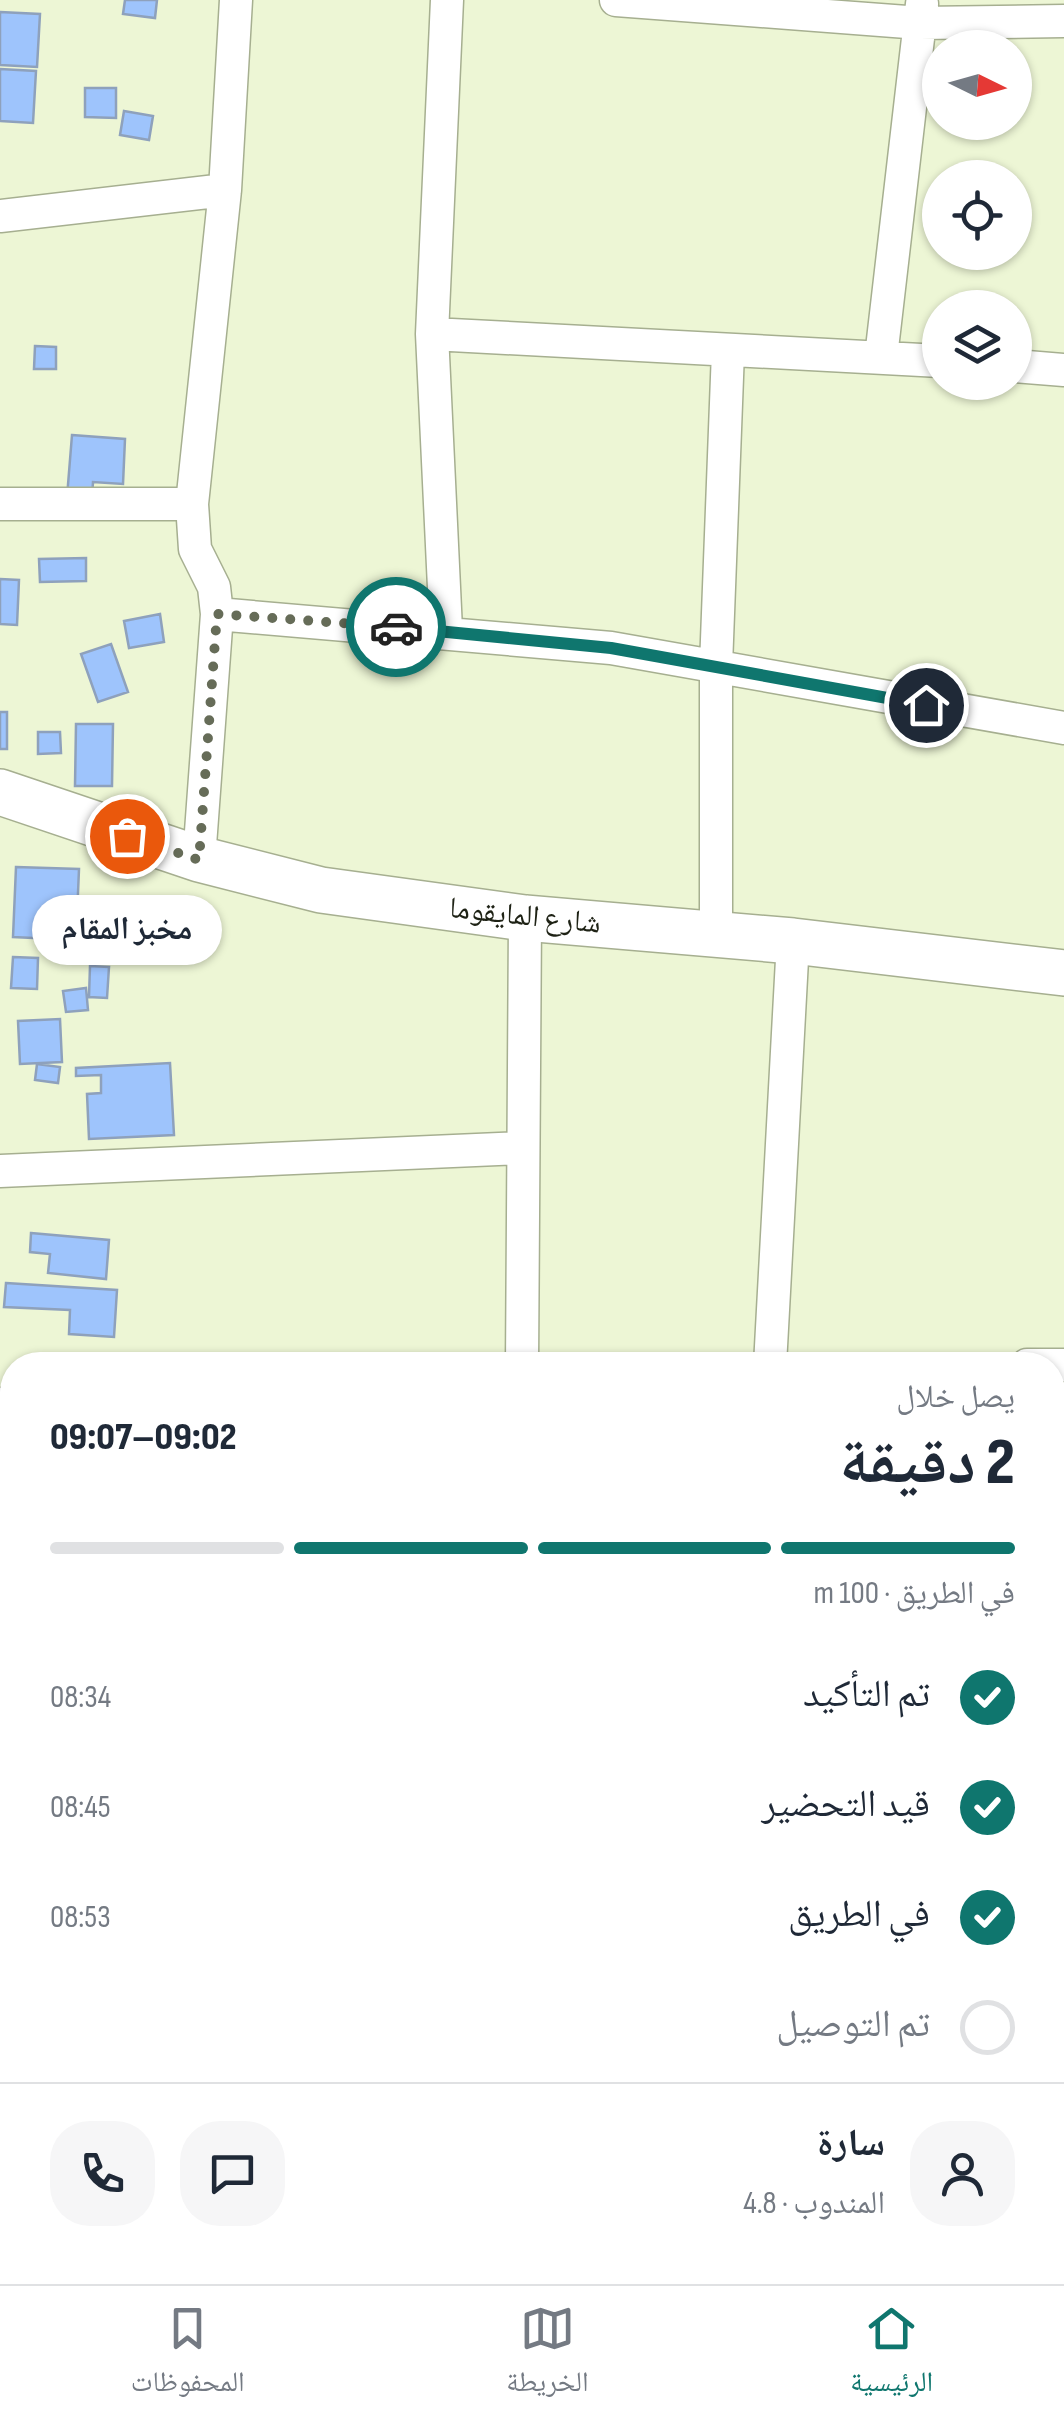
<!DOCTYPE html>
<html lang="ar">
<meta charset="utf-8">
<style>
:root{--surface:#fff;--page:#f6f6f7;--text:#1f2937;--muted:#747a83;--line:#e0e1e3;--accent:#0f766e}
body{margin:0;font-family:"Sofia Sans Condensed","Noto Naskh Arabic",sans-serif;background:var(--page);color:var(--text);direction:rtl;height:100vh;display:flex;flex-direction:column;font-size:38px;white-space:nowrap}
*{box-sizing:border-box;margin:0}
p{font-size:32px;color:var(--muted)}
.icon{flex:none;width:55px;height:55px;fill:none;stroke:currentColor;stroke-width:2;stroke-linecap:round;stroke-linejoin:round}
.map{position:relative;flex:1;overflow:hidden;direction:ltr}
.side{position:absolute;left:0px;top:1352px;width:1065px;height:932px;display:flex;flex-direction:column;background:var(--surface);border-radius:40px 40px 0 0;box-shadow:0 2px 8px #0004;direction:rtl}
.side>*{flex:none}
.needle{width:65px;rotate:95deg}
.buttons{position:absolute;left:922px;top:30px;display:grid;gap:20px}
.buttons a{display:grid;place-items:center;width:110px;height:110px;border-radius:50%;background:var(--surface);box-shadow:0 2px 8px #0004;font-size:50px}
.pin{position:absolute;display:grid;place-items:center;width:85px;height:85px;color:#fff;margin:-42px;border:5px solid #fff;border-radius:50%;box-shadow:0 2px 10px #0007}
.courier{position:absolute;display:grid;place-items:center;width:100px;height:100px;margin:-50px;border:8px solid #0f766e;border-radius:50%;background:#fff;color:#222;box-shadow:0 2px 12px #0007}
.bubble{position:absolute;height:70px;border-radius:35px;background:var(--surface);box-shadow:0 2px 8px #0004;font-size:32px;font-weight:800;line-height:70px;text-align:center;direction:rtl}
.headline em{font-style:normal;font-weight:800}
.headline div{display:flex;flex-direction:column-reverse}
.headline{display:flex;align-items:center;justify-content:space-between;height:170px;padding:0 50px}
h1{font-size:65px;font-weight:800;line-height:75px}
.bar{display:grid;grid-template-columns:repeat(4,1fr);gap:15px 10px;align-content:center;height:120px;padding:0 50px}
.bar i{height:12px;border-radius:8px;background:var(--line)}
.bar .selected{background:var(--accent)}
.bar p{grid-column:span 4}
.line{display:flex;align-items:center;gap:25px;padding:0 50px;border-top:2px solid var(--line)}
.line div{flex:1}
.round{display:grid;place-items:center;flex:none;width:105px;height:105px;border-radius:40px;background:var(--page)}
ol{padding:0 50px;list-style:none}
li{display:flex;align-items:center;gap:30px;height:110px}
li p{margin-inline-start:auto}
li .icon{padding:10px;border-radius:50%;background:var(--accent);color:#fff;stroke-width:4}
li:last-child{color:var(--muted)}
li i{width:55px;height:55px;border:5px solid var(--line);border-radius:50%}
.dock{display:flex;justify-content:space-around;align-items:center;height:140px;border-top:2px solid var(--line);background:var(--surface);font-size:28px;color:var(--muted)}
.dock a{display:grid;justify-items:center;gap:5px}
.dock .selected{color:var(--accent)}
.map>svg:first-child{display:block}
.building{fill:#9ec4fc;stroke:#8ea1bc;stroke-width:2.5}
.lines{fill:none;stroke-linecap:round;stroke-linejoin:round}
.street-casing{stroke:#a6af90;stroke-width:35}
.secondary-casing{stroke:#a6af90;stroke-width:48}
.path{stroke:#989f86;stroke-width:6;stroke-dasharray:8 5;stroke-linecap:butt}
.street{stroke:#fff;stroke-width:32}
.secondary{stroke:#fff;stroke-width:45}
.done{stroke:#666c58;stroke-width:10;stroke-dasharray:0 18}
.route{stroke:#0f766e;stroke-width:12}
.labels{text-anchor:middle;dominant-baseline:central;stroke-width:9;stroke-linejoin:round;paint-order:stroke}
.street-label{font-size:30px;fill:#1e2215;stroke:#fff}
</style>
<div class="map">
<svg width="1064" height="2284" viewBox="0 0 1064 2284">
<rect width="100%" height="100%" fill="#edf6d5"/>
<!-- building -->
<path class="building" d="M125,0H157L155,18L123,14Z
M0,12L40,14L37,67L0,65Z
M0,69L36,71L33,123L0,121Z
M85,88H116V118L85,117Z
M124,111L153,116L149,140L120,135Z
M35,346L56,347V369H34Z
M72,435L125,439L123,484L93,482L92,498L67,497Z
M86,558V581L40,582L39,559Z
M0,579L19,580L17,625L0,624Z
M160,614L164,642L129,648L124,621Z
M111,644L128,692L98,702L81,654Z
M0,712H7V749H0Z
M76,724H113L112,786H75Z
M38,732H60L61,753L38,754Z
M16,867L79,869L77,917L56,916L54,939L13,937Z
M104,903L144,911L141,932L116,928L111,960L94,957Z
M13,957L38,958L37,989L11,988Z
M90,966L109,967L107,998L89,997Z
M86,988L88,1010L66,1012L63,991Z
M60,1019L62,1062L20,1064L18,1021Z
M170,1063L174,1135L89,1139L87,1094L101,1093V1075L76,1076V1068Z
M37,1064L60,1067L58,1083L35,1080Z
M31,1233L109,1240L106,1279L48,1273L50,1254L30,1252Z
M6,1283L117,1290L114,1337L69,1334L70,1310L4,1307Z
M11,1665L12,1666V1749L2,1748Z
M6,1755L12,1756V1781H5Z
M3,1862H12V1926L3,1927Z
M7,1927L12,1928V1990L0,1988Z
M0,2192L12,2193V2269H0Z
M24,2274L63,2278L62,2284H22Z"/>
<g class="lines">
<!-- street casing -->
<g class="street-casing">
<path id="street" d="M616,0L920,23L1064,21
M0,216L225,190
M432,334L940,361
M881,357L922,4
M1015,366L1064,370
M0,504H192
M217,614L611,648L1064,728
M446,630L432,334L447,0
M199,859L217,614L214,587L195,549L192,504L225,190L236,0
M716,934V666L728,351
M0,1171L520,1148
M522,1365L525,918
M770,1365L793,941
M1027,1365H1064
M0,1404L12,1403
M1052,1584H1064
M0,1649L12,1648
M1052,1797H1064
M0,1811H12
M1052,2056H1064
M0,2083L12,2081
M659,2272L660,2284
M248,2284V2272
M955,2284V2272"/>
</g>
<!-- secondary casing -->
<g class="secondary-casing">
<path id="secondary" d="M0,792L199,859L321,890L525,918L793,941L1064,973"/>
</g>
<!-- path -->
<path class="path" d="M443,2272L444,2284"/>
<!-- street -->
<use href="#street" class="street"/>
<!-- secondary -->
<use href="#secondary" class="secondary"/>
</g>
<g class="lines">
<!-- done -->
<path class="done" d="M127,836L199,860L217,614L396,627"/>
<!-- route -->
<path class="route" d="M396,627L611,648L926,705"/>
</g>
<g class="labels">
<!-- street labels -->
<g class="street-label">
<text transform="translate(525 916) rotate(6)">شارع المايقوما</text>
</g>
</g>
</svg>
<div class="buttons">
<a><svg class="needle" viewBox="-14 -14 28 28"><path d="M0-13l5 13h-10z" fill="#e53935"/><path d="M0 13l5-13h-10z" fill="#747a83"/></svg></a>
<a><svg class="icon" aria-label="locate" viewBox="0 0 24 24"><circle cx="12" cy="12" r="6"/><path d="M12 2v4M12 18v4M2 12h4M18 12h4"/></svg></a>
<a><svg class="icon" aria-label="layers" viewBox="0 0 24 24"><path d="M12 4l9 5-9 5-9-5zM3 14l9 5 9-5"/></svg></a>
</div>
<div class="pin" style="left:127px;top:836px;background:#ea580c"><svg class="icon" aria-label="bag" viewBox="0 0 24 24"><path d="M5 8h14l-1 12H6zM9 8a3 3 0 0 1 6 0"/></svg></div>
<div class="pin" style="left:926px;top:705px;background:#1f2937"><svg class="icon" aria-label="home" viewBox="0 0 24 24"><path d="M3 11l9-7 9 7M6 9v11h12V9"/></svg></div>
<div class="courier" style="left:396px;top:627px"><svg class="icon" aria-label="car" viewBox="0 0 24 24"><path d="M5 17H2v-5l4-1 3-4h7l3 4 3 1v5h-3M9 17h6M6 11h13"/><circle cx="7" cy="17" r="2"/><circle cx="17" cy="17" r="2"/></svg></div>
<div class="bubble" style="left:32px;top:895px;width:190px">مخبز المقام</div>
<section class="side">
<div class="headline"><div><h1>2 دقيقة</h1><p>يصل خلال</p></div><em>09:02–09:07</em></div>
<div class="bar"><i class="selected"></i><i class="selected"></i><i class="selected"></i><i></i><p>في الطريق · 100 m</p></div>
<ol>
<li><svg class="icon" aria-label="check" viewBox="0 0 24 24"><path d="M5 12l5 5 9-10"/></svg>تم التأكيد<p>08:34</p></li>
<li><svg class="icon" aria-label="check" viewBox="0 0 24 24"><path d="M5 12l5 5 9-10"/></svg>قيد التحضير<p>08:45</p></li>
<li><svg class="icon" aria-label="check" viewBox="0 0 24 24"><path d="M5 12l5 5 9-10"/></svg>في الطريق<p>08:53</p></li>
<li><i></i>تم التوصيل</li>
</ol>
<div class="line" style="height:180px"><a class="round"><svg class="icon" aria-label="person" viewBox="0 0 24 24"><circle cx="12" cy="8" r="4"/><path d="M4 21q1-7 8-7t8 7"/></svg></a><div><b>سارة</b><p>المندوب · 4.8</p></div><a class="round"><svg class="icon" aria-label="chat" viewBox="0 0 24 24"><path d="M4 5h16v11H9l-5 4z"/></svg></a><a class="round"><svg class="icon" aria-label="phone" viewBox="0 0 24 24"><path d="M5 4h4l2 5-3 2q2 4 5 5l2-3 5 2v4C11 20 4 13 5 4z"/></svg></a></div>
</section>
</div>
<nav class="dock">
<a class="selected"><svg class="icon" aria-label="home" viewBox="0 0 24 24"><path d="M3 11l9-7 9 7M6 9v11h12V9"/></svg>الرئيسية</a>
<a><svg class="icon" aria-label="map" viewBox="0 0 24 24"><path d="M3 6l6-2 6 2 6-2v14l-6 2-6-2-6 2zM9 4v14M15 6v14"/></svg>الخريطة</a>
<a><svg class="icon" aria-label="saved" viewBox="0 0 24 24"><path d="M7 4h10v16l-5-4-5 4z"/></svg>المحفوظات</a>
</nav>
